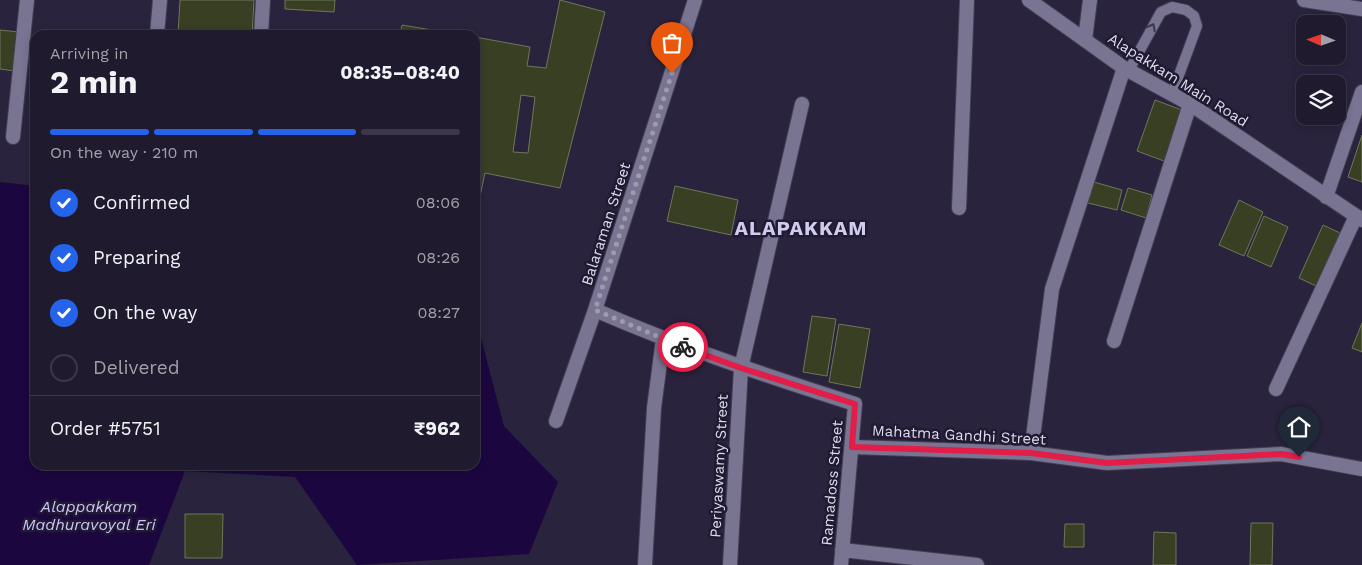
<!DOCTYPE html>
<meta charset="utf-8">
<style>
:root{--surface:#1f1a2e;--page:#2c273a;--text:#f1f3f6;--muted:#a1a1aa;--line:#3c384a;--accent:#2563eb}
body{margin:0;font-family:"Work Sans",sans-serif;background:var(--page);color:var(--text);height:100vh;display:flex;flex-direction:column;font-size:19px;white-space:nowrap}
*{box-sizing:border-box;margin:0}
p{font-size:16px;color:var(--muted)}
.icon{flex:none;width:28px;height:28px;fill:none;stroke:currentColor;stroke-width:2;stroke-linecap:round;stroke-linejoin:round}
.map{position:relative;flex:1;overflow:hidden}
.sheet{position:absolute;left:30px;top:30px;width:450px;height:440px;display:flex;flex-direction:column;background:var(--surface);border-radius:15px;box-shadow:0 2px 8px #0003,0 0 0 1px var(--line)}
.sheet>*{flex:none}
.needle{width:32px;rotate:272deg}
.buttons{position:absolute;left:1296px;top:15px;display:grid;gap:10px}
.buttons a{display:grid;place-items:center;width:50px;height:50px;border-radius:10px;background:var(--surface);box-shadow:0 2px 8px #0003,0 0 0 1px var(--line);font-size:25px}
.pin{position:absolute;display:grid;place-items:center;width:42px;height:42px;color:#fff;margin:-51px -21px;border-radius:50% 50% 50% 0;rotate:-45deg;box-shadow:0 0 5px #0007}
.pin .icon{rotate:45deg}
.courier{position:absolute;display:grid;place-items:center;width:50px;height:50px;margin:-25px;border:4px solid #e11d48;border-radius:50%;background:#fff;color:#222;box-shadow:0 1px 6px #0007}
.headline em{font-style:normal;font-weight:700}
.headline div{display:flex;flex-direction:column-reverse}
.headline{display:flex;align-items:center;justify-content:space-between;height:85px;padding:0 20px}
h1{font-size:32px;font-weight:700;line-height:38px}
.bar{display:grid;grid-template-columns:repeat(4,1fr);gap:8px 5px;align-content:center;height:60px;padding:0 20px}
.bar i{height:6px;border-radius:4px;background:var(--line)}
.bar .active{background:var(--accent)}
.bar p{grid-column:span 4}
.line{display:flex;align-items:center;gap:12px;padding:0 20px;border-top:1px solid var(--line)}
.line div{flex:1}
ol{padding:0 20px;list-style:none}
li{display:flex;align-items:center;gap:15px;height:55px}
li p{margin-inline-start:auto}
li .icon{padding:5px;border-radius:50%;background:var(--accent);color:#fff;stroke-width:4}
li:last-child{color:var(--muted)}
li i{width:28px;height:28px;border:2px solid var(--line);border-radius:50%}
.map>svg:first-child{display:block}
.water{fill:#1c063f}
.building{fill:#383f23;stroke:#6f7758;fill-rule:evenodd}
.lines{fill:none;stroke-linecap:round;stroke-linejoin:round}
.service-casing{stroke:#433e53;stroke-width:12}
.minor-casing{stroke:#433e53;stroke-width:16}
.secondary-casing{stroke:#433e53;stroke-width:16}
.service{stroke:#797492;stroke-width:10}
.minor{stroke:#797492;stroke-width:14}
.secondary{stroke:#797492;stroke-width:14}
.oneway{stroke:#3b354f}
.done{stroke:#9e9baf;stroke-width:5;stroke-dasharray:0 9}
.route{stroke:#e11d48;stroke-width:6}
.labels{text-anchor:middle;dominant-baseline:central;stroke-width:5;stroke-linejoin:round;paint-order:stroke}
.street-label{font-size:15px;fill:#dddbec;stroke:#201a32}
.water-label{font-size:16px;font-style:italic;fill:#cec4fb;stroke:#201a32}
.district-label{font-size:20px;font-weight:bold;letter-spacing:1px;fill:#d1cced;stroke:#201a32}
</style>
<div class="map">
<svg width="1362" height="565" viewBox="0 0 1362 565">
<rect width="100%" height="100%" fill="#29233d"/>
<!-- water -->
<path class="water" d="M0,182L35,186V465H475V315L504,426L558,482L529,554L357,565L295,477L185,471L149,565H0Z"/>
<!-- building -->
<path class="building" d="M180,0H254L252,35H178Z
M285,0H335L334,12L285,9Z
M560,0L605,12L560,188L485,173L479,201L475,200V37L530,47L527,66L546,68ZM521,95L535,97L528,153L513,152Z
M402,25L462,35H400Z
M0,30L19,32L15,71L0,69Z
M1155,100L1182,110L1164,161L1137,151Z
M1362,135V182L1348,177Z
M1094,182L1122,190L1117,210L1088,203Z
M675,186L738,200L731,235L667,221Z
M1128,188L1152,195L1146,218L1121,210Z
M1239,200L1263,212L1244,256L1219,245Z
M1264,216L1288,227L1271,267L1247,256Z
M1323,225L1340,233L1316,286L1299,278Z
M812,316L836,319L827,376L803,372Z
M1362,323V352L1352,348Z
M839,324L870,329L860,388L829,382Z
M185,514H223L222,558H185Z
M1251,523H1273L1272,565H1250Z
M1065,524H1084V547H1064Z
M1154,532L1176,533V565H1153Z"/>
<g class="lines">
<!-- service casing -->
<g class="service-casing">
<path id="service" d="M1129,70L1161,12L1172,7L1186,10L1194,16L1197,26L1172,94"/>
</g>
<!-- minor casing -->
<g class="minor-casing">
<path id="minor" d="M695,0L595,310C680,347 767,376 855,404L841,565
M1304,0L1362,9
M157,35L160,0
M261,35L263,0
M1085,40L1090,0
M13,137L27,0
M1326,197L1362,92
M959,208L967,0
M1114,341L1190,104
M1276,389L1356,216
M556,421L595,310
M852,447L1031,453L1107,463L1281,454L1362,469
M1031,453L1052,289L1124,68
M842,550L977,565
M645,565L654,408L663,339
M730,565L741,368L802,104"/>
</g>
<!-- secondary casing -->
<g class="secondary-casing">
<path id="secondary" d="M1029,0L1124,68L1190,104L1362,220"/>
</g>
<!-- service -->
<use href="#service" class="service"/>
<!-- minor -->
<use href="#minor" class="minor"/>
<!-- secondary -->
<use href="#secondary" class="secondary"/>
</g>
<!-- one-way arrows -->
<defs><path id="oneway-chevron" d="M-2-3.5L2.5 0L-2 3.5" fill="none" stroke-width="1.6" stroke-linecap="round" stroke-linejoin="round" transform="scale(1.25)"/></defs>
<use class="oneway" href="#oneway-chevron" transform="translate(1152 27) rotate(-62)"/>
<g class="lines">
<!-- done -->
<path class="done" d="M672,73L595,310L683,347"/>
<!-- route -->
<path class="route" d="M683,347L741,368L855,404L852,447L1031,453L1107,463L1281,454L1299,457"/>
</g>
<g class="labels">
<!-- street labels -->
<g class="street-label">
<text transform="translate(1178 80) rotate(32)">Alapakkam Main Road</text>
<text transform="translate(606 224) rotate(-72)">Balaraman Street</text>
<text transform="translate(959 435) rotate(3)">Mahatma Gandhi Street</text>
<text transform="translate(719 466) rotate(-87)">Periyaswamy Street</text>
<text transform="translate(832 483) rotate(-85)">Ramadoss Street</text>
</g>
<!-- water labels -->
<g class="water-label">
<text x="89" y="506">Alappakkam<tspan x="89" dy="18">Madhuravoyal Eri</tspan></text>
</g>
<!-- district labels -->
<g class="district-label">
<text x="801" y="228">ALAPAKKAM</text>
</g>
</g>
</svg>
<div class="buttons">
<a><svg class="needle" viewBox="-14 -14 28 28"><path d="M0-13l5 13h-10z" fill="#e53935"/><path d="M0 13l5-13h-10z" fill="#a1a1aa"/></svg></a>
<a><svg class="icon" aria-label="layers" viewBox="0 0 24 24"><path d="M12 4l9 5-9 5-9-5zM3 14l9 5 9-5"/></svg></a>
</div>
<div class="pin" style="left:672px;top:73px;background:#ea580c"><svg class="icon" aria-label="bag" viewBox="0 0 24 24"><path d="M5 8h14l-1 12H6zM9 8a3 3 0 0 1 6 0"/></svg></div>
<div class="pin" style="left:1299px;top:457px;background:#1f2937"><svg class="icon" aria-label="home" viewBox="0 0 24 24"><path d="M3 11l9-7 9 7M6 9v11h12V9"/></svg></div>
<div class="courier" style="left:683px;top:347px"><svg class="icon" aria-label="bike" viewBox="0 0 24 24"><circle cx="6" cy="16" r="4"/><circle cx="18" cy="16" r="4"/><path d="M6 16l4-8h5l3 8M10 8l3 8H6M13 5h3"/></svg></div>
<section class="sheet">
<div class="headline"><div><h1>2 min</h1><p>Arriving in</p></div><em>08:35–08:40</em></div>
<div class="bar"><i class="active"></i><i class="active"></i><i class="active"></i><i></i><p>On the way · 210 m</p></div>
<ol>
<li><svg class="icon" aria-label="check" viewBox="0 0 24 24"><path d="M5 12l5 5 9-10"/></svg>Confirmed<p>08:06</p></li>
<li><svg class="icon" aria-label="check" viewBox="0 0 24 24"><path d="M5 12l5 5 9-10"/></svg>Preparing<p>08:26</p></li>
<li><svg class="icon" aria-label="check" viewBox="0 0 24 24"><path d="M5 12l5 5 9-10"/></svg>On the way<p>08:27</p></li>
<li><i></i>Delivered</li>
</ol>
<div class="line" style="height:65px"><div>Order #5751</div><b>₹962</b></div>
</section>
</div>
